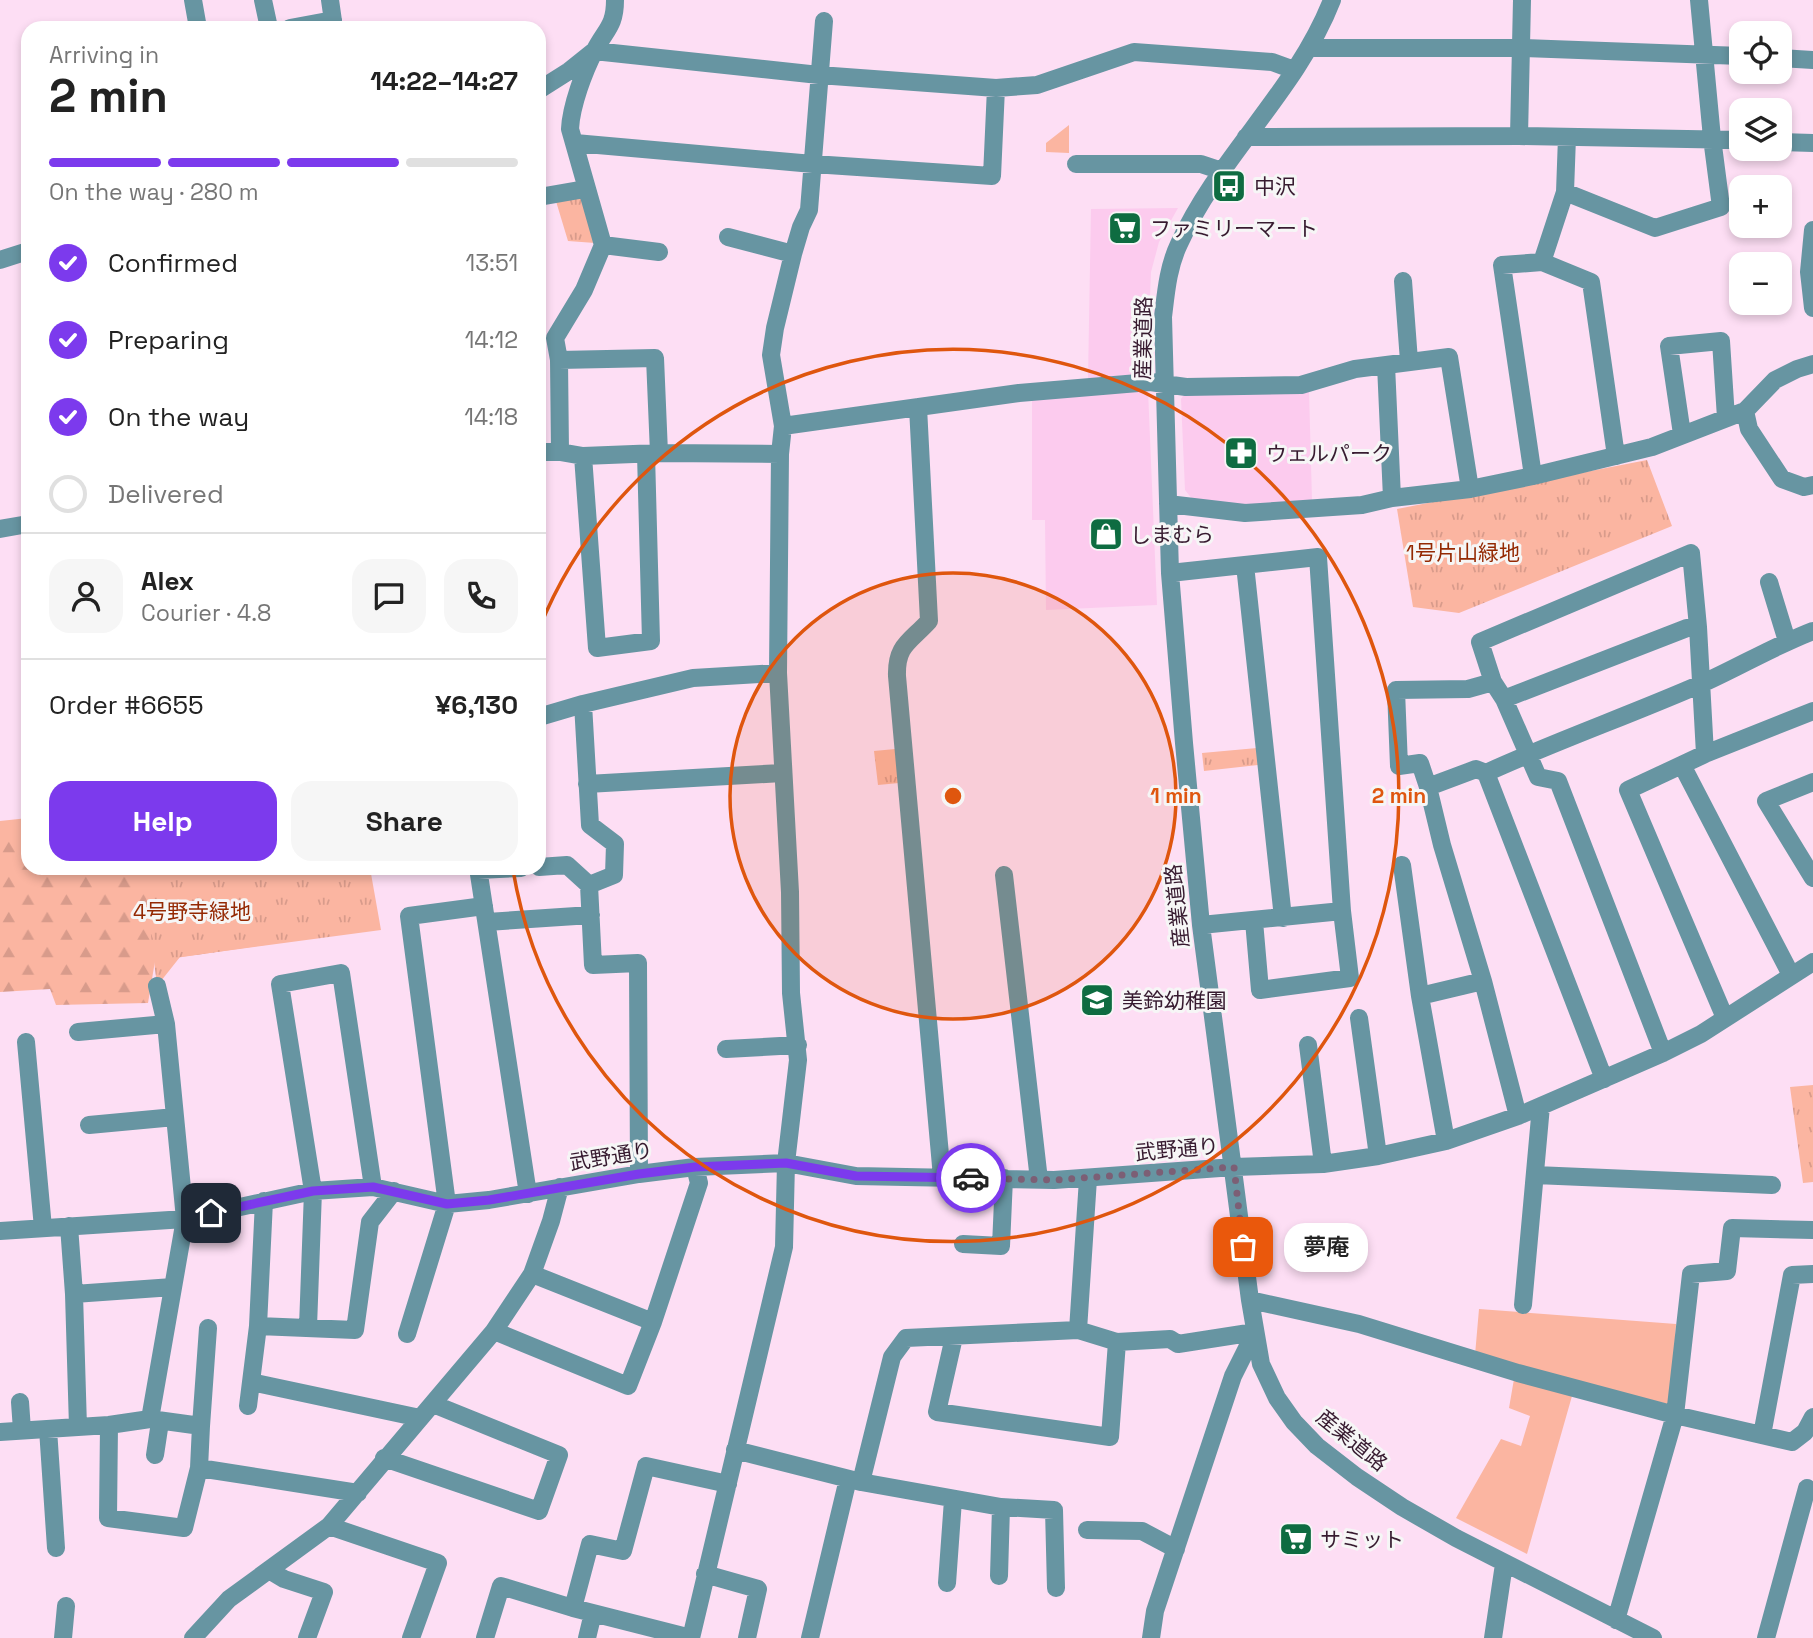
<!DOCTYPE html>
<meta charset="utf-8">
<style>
:root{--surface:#fff;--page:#f6f6f6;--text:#222;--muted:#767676;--line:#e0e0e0;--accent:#7c3aed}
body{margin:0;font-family:"Space Grotesk","Noto Sans JP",sans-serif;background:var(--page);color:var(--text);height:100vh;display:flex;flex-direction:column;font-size:26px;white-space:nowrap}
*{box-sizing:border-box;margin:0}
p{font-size:23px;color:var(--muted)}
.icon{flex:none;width:38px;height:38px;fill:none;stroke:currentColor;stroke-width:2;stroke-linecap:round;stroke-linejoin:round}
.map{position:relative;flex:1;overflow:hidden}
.panel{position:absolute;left:21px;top:21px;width:525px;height:854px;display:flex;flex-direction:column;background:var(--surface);border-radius:21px;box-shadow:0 4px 10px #0003}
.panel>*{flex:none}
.controls{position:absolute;left:1729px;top:21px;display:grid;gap:14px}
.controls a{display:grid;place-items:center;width:63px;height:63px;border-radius:14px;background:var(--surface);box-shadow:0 4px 10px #0003;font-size:35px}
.pin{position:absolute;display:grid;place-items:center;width:60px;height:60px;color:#fff;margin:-30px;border-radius:14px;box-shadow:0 4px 10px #0006}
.courier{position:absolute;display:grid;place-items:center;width:70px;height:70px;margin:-35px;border:5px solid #7c3aed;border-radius:50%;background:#fff;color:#222;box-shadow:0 2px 9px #0007}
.bubble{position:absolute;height:49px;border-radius:21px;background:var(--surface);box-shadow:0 4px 10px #0003;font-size:23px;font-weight:600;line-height:49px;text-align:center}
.head em{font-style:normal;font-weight:600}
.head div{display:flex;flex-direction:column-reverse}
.head{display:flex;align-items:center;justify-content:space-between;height:119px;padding:0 28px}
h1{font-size:46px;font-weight:600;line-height:52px}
.bar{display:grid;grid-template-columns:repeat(4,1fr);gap:10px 7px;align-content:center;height:84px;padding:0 28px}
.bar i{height:9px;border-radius:5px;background:var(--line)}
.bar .active{background:var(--accent)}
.bar p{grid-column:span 4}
.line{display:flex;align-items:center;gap:18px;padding:0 28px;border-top:2px solid var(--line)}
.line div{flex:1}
.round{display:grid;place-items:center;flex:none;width:74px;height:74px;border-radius:21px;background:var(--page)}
ol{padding:0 28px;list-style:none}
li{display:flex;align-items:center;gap:21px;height:77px}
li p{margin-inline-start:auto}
li .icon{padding:7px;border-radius:50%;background:var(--accent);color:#fff;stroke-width:4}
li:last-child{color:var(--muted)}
li i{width:38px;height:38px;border:4px solid var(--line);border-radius:50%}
.button{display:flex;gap:14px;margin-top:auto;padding:14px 28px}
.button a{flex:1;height:80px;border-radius:21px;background:var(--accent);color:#fff;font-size:28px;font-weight:600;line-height:80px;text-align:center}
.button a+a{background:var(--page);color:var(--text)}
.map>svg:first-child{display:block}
.built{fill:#fccbee}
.grass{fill:#fbb5a1}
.forest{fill:url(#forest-firs)}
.park{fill:url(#park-tufts)}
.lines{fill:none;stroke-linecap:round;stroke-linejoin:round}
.minor{stroke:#6795a2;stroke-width:18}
.done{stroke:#7c5f75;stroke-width:7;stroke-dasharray:0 12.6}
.route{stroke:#7c3aed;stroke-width:9}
.ring{fill:none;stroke:#df560e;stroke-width:3.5}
.labels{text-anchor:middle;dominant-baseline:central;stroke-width:6;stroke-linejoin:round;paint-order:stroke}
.poi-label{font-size:21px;fill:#371b30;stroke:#f6f6f6;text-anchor:start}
.street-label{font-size:21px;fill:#371b30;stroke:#f6f6f6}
.park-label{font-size:21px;fill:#942903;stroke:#f6f6f6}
.centre{fill:#df560e;stroke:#f6f6f6;stroke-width:3.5}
.ring-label{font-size:21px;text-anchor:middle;font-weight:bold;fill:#df560e;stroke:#f6f6f6;stroke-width:6;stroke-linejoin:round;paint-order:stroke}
</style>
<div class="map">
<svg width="1813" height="1638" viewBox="0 0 1813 1638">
<defs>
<pattern id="forest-firs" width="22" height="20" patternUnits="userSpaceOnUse" patternTransform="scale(1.75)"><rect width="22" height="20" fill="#fbb5a1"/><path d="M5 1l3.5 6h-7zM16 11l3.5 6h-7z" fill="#d89b8b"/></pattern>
<pattern id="park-tufts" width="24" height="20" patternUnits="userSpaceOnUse" patternTransform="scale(1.75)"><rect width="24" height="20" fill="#fbb5a1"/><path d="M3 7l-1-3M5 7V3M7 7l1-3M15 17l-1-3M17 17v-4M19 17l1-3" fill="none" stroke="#d89b8b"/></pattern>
</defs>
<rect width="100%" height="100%" fill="#fddef4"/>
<!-- built -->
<path class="built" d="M1178,208L1159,242L1151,272L1147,373L1088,379L1091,209Z
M1148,390L1157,605L1046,610L1045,520H1032V400Z
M1309,391L1312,500L1246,505L1193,500L1185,490L1181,399L1185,393Z"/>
<!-- grass -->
<path class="grass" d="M1069,125V153L1046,152V143Z
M1479,1309L1676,1324L1671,1405L1475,1355Z
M1514,1379L1572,1396L1527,1554L1456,1518L1501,1439L1521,1446L1530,1416L1509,1408Z"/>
<!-- forest -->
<path class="forest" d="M28,818V868H361L265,945L155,961L148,1003L56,1005L50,989L0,992V821Z"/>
<!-- park -->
<path class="park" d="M582,193L595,243L568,241L555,198Z
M1647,460L1672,526L1459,613L1413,607L1397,509Z
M1257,748L1258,765L1204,771L1202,753Z
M895,749L899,783L878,785L874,751Z
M143,868H370L381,930L180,957L157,986Z
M1813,1085V1182L1803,1183L1790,1087Z"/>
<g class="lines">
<!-- minor -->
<path class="minor" d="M193,0L198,28
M263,0L269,28
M330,0L334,28
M1332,0C1297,90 1219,156 1179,244C1168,267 1166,292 1163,317L1170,573L1184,743L1201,925L1250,1300L1261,1364L1277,1398L1294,1422L1317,1446L1357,1477L1402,1507L1456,1538L1653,1638
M290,28L333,20
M1310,48H1522L1741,56
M1780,58L1813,60
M539,90L569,71L594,51L819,75L996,88L1037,85L1134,52L1272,62L1294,70
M1519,136L1522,0
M1246,137L1519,136L1741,140
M1780,142L1813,143
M575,143L813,164L992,176L996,88
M1076,164H1201L1222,171
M1565,192L1655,228L1721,207L1712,138L1699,0
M539,197L585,189
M1813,230L1809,272L1813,308
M728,237L793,254
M603,245L659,252
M0,260L28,251
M1542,262L1565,192L1567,137
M1403,281L1409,361
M559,360L655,358L659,453
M1386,365L1392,498
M918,407L929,621C910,642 896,645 897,676L942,1177
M1745,411L1749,429L1782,479L1804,487L1813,485
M783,426L1019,393L1150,382L1186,387L1301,385L1355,369L1449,357L1470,489
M1682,434L1669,346L1721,341L1726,418
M539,452H560L583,456L659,453L780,454
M560,452L559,360L555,338L584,290L603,245L570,129C571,106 584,71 595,50C606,29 615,26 615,0
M583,456L597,648L651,641L646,454
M1533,476L1502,265L1542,262L1591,282L1616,456
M1168,504L1245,513L1362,505L1392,498L1470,489L1533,476L1652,447L1745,411L1775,380L1797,369L1813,364
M0,529L28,524
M1245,565L1283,918
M1170,573L1318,557L1342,911L1350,978L1260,990L1254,921
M1769,582L1787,641
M1504,699L1687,628L1698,627
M583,704L590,825L615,844L614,875L589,885L593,965L638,963L639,1174
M539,717L583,704L693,678L778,673
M1682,765L1791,975
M1486,773L1604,1079
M1813,782L1766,801L1813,878
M587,784L782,773
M1428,787L1420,763L1399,766L1396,690L1468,689L1493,682
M1402,865L1420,996L1446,1141
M539,867L567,865L589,885
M478,868L528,1194
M478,870L521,868
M1004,875L1039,1180
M487,922L591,915
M1201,925L1342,911
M1420,996L1483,981
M1359,1018L1378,1156
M1725,1018L1628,790L1705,754L1813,711
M78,1032L166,1024
M26,1042L43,1228
M1308,1045L1323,1164
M726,1049L798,1045
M1663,1053L1558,781L1538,777L1504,699L1493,682L1480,642L1691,553L1698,627L1705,754
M1518,1116L1483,981L1442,845L1428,787L1476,769L1486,773C1556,741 1630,715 1701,684C1739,667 1774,646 1813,631
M89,1125L175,1117
M1535,1175L1772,1185
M69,1226L74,1294L78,1427
M0,1231L185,1219L313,1191L373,1187L447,1204L489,1200L639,1174L695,1167L786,1163L856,1176L1054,1180L1234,1167L1323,1164L1378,1156L1446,1141L1518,1116L1663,1053L1701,1034L1813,962
M963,1244L1001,1246L1004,1178
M532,1274L653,1322
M74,1294L173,1287
M1250,1300L1359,1324L1518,1373L1675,1415L1792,1442L1805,1432L1813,1417
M1523,1305L1541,1106
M258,1326L355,1330L370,1222L394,1191
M308,1327L313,1191L280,984L341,973L373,1187
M1078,1330L1088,1179
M494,1331L628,1386L653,1322L699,1183L695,1167
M407,1334L447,1204L409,916L484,906
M954,1337L937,1412L1110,1437L1117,1342
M251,1382L420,1418
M20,1402L22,1430
M248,1406L258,1326L264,1201
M109,1425L108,1518L184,1528L199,1468L201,1426L150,1419L185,1219L166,1024L157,986
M201,1426L208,1328
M48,1429L56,1548
M0,1432L109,1425L150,1419
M1762,1435L1792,1275L1813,1274
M735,1450L861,1482L1001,1507L999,1576
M155,1455L160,1422
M384,1458L539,1511L559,1455L433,1404
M199,1468L358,1493
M861,1482L892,1357L906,1338L1078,1330L1117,1342L1170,1339L1178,1344L1255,1332
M1001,1507L1054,1510L1056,1588
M329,1526L438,1563L411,1638
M1087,1530L1142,1531L1176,1549
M269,1570L284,1579L324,1592L307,1638
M705,1574L758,1589L747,1638
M947,1583L953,1500
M573,1608L590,1544L623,1551L646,1466L728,1484
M1616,1620L1675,1415L1691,1274L1727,1271L1732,1228L1813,1230
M63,1638L66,1606
M193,1638L229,1599L329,1526L494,1331L532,1274L551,1221L560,1187
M485,1638L501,1586L573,1608L691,1638
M587,1638L593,1613
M691,1638L784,1247L786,1163L798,1060L791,993L790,892L778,673L780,454L783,426L771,355L775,328L793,254L801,227L809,210L824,21
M810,1638L848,1479
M1151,1638L1155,1611L1233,1376L1255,1332
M1493,1638L1504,1564
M1766,1638L1807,1488"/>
</g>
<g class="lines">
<!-- done -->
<path class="done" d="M971,1178L1054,1180L1234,1167L1243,1247"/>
<!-- route -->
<path class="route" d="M211,1213L313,1191L373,1187L447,1204L489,1200L639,1174L695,1167L763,1164L786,1163L856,1176L971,1178"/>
</g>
<!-- distance rings -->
<circle cx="953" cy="796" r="223" fill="#df560e" fill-opacity=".12"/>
<g class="ring">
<circle cx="953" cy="796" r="223"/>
<path d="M539 629A446 446 0 1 1 513 870"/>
</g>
<!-- icons -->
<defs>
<g id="bus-square" transform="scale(1.75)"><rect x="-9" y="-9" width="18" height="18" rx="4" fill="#0e6c41" stroke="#f6f6f6"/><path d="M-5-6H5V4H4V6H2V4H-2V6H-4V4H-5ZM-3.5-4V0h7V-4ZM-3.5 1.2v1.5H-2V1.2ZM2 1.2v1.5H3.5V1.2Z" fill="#fff"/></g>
<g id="supermarket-square" transform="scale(1.75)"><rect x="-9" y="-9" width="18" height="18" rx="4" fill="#0e6c41" stroke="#f6f6f6"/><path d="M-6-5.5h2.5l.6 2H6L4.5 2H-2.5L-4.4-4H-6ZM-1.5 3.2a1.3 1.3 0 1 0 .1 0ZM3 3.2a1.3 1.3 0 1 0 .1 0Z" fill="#fff"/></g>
<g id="pharmacy-square" transform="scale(1.75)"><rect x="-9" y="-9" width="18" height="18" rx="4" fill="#0e6c41" stroke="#f6f6f6"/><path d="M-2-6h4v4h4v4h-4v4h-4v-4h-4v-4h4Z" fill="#fff"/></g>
<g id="shop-square" transform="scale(1.75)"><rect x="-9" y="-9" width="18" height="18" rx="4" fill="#0e6c41" stroke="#f6f6f6"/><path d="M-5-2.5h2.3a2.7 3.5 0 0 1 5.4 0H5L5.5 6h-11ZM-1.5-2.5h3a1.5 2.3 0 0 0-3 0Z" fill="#fff"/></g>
<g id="school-square" transform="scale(1.75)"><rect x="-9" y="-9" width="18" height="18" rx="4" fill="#0e6c41" stroke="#f6f6f6"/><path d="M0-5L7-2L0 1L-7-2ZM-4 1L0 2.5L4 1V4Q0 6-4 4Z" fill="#fff"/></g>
</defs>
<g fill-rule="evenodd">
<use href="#bus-square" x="1229" y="186"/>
<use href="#supermarket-square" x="1125" y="228"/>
<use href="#pharmacy-square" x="1241" y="453"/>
<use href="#shop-square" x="1106" y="534"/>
<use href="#school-square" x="1097" y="1000"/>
<use href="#supermarket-square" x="1296" y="1539"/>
</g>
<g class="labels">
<!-- poi labels -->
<g class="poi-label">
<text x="1254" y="186">中沢</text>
<text x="1150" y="228">ファミリーマート</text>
<text x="1266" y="453">ウェルパーク</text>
<text x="1130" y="534">しまむら</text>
<text x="1122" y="1000">美鈴幼稚園</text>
<text x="1320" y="1539">サミット</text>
</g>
<!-- street labels -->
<g class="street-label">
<text transform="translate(1143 338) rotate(-89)">産業道路</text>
<text transform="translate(1177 906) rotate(-96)">産業道路</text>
<text transform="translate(1177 1149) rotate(-5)">武野通り</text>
<text transform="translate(611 1156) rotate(-9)">武野通り</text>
<text transform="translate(1352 1440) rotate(39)">産業道路</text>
</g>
<!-- park labels -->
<g class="park-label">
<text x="1463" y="552">1号片山緑地</text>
<text x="192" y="911">4号野寺緑地</text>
</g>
</g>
<circle cx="953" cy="796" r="10" class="centre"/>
<g class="ring-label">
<text x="1176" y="803">1 min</text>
<text x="1399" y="803">2 min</text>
</g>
</svg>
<div class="controls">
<a><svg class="icon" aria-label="locate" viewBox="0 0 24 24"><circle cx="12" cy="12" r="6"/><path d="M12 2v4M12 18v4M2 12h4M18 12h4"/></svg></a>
<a><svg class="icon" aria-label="layers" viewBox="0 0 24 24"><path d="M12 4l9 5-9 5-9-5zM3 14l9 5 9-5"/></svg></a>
<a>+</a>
<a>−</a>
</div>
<div class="pin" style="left:1243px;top:1247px;background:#ea580c"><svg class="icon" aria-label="bag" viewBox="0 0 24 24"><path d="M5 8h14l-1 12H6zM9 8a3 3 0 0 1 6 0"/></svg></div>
<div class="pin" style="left:211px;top:1213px;background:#1f2937"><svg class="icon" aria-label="home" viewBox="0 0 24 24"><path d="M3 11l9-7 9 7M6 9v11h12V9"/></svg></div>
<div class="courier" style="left:971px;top:1178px"><svg class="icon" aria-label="car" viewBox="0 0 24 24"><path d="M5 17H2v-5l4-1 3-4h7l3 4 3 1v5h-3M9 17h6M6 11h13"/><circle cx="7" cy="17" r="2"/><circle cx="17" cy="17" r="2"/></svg></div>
<div class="bubble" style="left:1284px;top:1223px;width:84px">夢庵</div>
<section class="panel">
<div class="head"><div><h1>2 min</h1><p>Arriving in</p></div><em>14:22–14:27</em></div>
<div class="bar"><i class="active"></i><i class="active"></i><i class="active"></i><i></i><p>On the way · 280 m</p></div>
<ol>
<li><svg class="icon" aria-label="check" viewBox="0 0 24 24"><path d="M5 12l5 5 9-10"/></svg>Confirmed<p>13:51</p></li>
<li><svg class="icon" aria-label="check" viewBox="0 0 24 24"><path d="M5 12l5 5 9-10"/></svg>Preparing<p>14:12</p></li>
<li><svg class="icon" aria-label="check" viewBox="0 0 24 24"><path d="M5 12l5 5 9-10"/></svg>On the way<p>14:18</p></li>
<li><i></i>Delivered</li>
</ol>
<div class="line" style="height:126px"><a class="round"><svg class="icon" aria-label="person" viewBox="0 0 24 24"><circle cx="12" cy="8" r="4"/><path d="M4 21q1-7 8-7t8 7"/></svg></a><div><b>Alex</b><p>Courier · 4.8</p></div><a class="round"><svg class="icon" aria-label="chat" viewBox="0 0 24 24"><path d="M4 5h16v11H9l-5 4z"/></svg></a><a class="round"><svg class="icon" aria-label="phone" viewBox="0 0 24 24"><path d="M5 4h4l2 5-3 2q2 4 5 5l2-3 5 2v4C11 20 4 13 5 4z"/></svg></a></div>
<div class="line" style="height:91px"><div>Order #6655</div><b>¥6,130</b></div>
<div class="button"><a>Help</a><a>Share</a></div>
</section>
</div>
